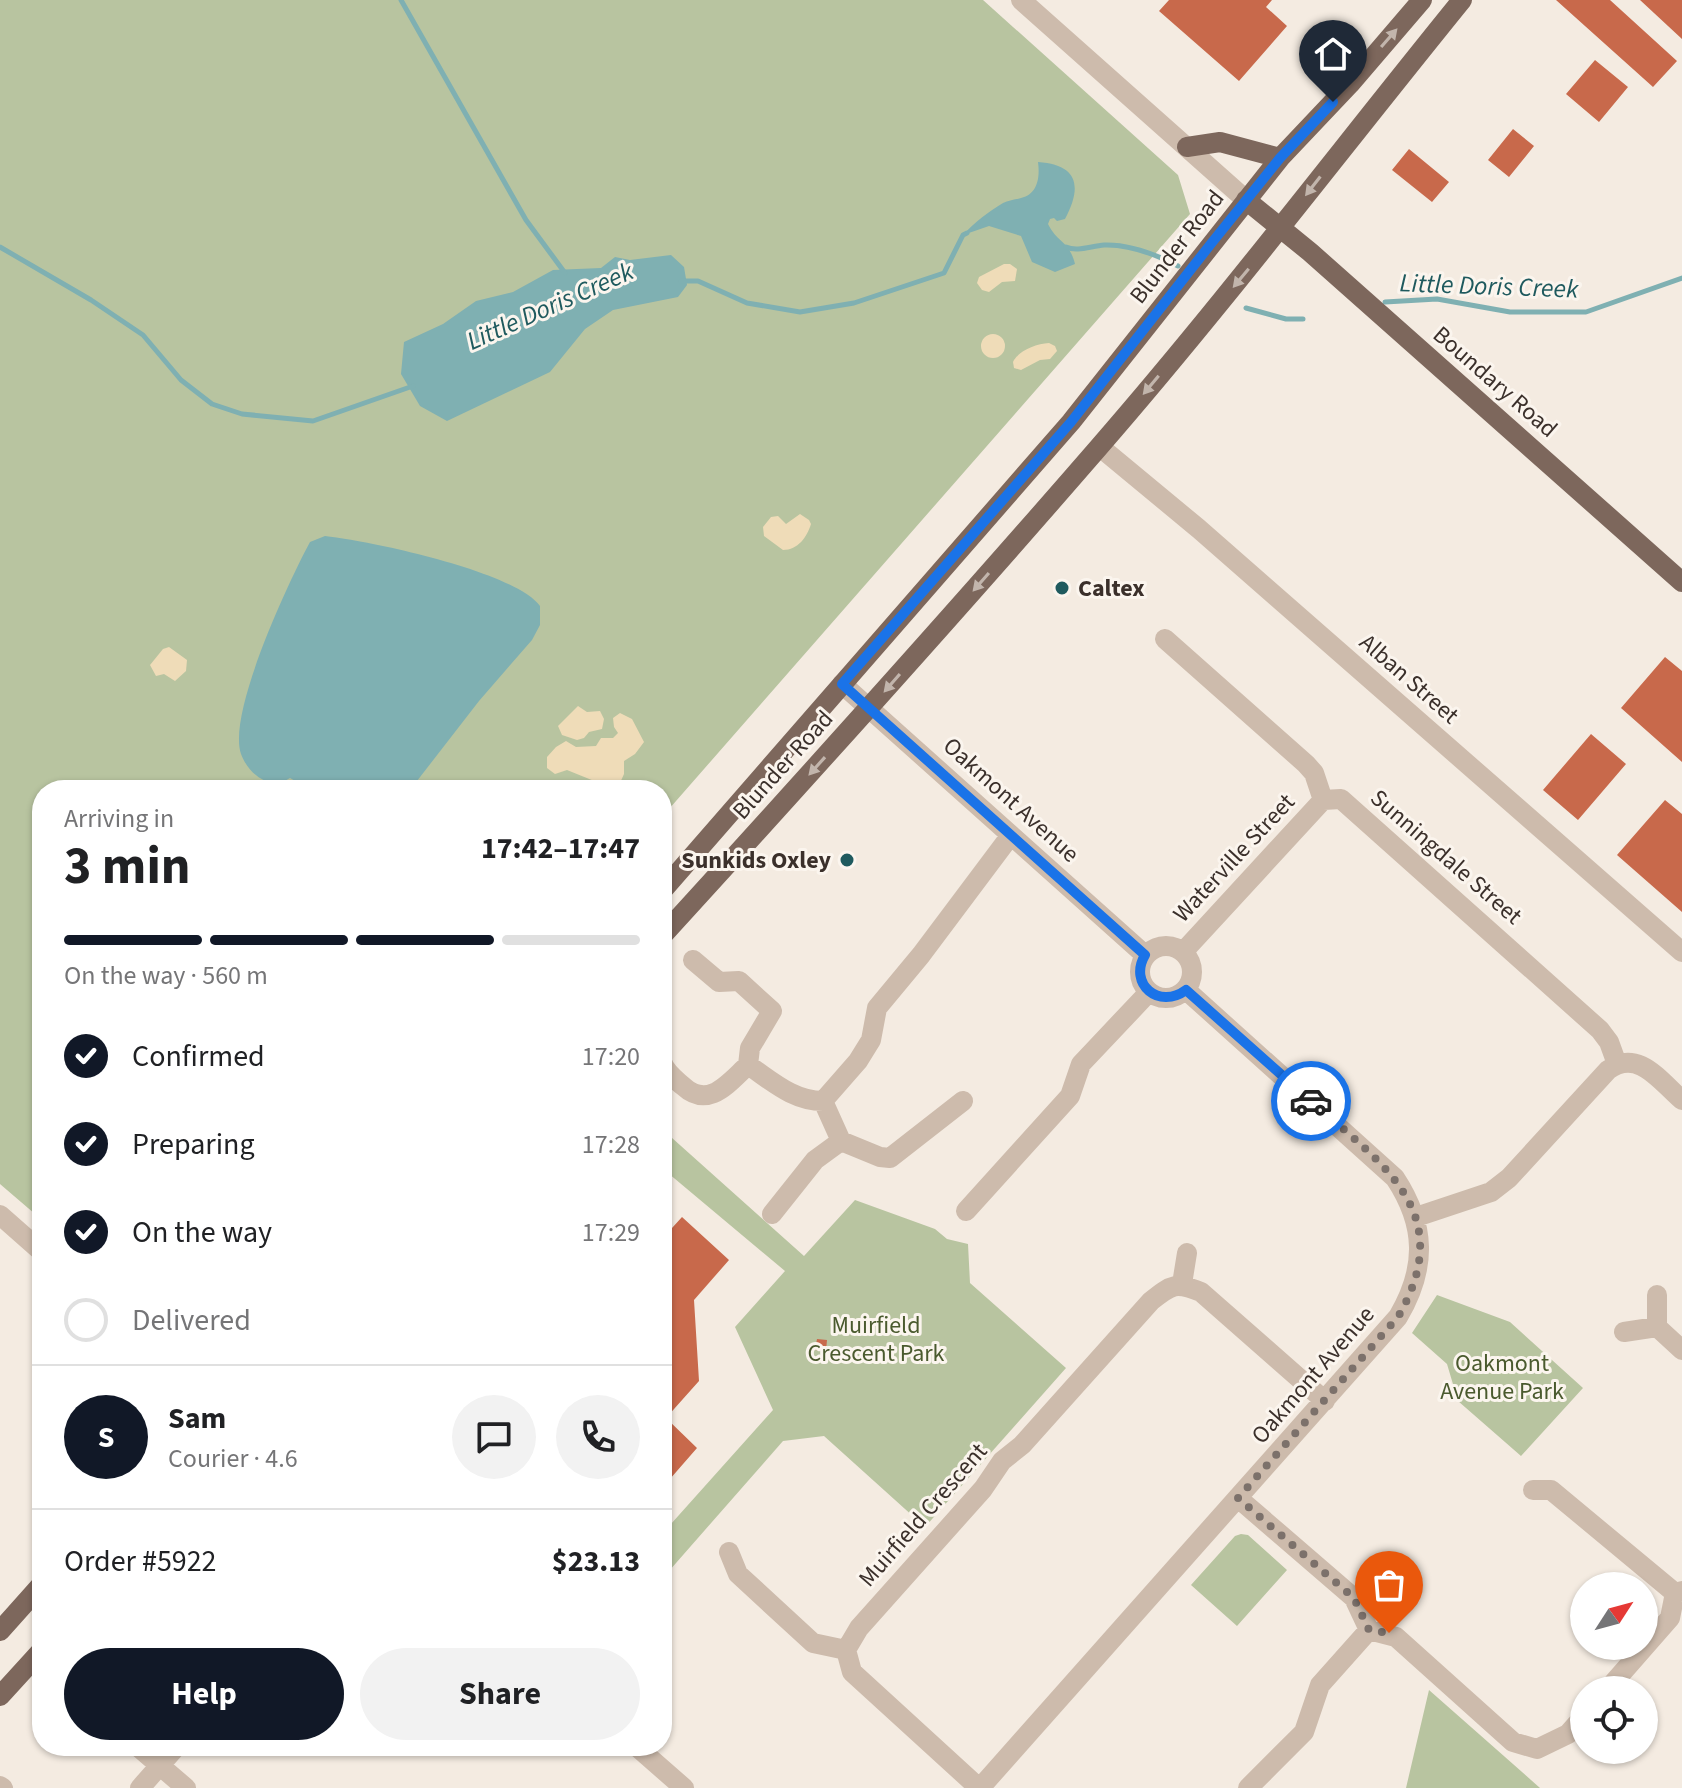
<!DOCTYPE html>
<meta charset="utf-8">
<style>
:root{--surface:#fff;--page:#f2f2f2;--text:#202124;--muted:#757577;--line:#e0e0e0;--accent:#111827}
body{margin:0;font-family:"Source Sans 3",sans-serif;background:var(--page);color:var(--text);height:100vh;display:flex;flex-direction:column;font-size:30px;white-space:nowrap}
*{box-sizing:border-box;margin:0}
p{font-size:26px;color:var(--muted)}
.icon{flex:none;width:44px;height:44px;fill:none;stroke:currentColor;stroke-width:2;stroke-linecap:round;stroke-linejoin:round}
.map{position:relative;flex:1;overflow:hidden}
.panel{position:absolute;left:32px;top:780px;width:640px;height:976px;display:flex;flex-direction:column;background:var(--surface);border-radius:32px;box-shadow:0 2px 6px #0004}
.panel>*{flex:none}
.needle{width:52px;rotate:54deg}
.tools{position:absolute;left:1570px;top:1572px;display:grid;gap:16px}
.tools a{display:grid;place-items:center;width:88px;height:88px;border-radius:50%;background:var(--surface);box-shadow:0 2px 6px #0004;font-size:40px}
.pin{position:absolute;display:grid;place-items:center;width:68px;height:68px;color:#fff;margin:-82px -34px;border-radius:50% 50% 50% 0;rotate:-45deg;box-shadow:0 0 8px #0007}
.pin .icon{rotate:45deg}
.courier{position:absolute;display:grid;place-items:center;width:80px;height:80px;margin:-40px;border:6px solid #1a73e8;border-radius:50%;background:#fff;color:#222;box-shadow:0 2px 10px #0007}
.overview em{font-style:normal;font-weight:700}
.overview div{display:flex;flex-direction:column-reverse}
.overview{display:flex;align-items:center;justify-content:space-between;height:136px;padding:0 32px}
h1{font-size:52px;font-weight:700;line-height:60px}
.bar{display:grid;grid-template-columns:repeat(4,1fr);gap:12px 8px;align-content:center;height:96px;padding:0 32px}
.bar i{height:10px;border-radius:6px;background:var(--line)}
.bar .current{background:var(--accent)}
.bar p{grid-column:span 4}
.line{display:flex;align-items:center;gap:20px;padding:0 32px;border-top:2px solid var(--line)}
.line div{flex:1}
.round{display:grid;place-items:center;flex:none;width:84px;height:84px;border-radius:42px;background:var(--page)}
ol{padding:0 32px;list-style:none}
li{display:flex;align-items:center;gap:24px;height:88px}
li p{margin-inline-start:auto}
li .icon{padding:8px;border-radius:50%;background:var(--accent);color:#fff;stroke-width:4}
li:last-child{color:var(--muted)}
li i{width:44px;height:44px;border:4px solid var(--line);border-radius:50%}
.action{display:flex;gap:16px;margin-top:auto;padding:16px 32px}
.action a{flex:1;height:92px;border-radius:48px;background:var(--accent);color:#fff;font-size:32px;font-weight:700;line-height:92px;text-align:center}
.action a+a{background:var(--page);color:var(--text)}
.map>svg:first-child{display:block}
.green{fill:#b8c4a0}
.sand{fill:#efdcb8}
.water{fill:#7fb0b2}
.lines{fill:none;stroke-linecap:round;stroke-linejoin:round}
.stream{stroke:#7fb0b2;stroke-width:5}
.building{fill:#c8694b}
.minor{stroke:#cdbbac;stroke-width:20}
.major{stroke:#7d675c;stroke-width:20}
.oneway{fill:#c2b5ac}
.done{stroke:#7c716b;stroke-width:8;stroke-dasharray:0 14.4}
.route{stroke:#1a73e8;stroke-width:10}
.poi-dot{fill:#1f5a5e;stroke:#fbf5ee;stroke-width:3}
.labels{text-anchor:middle;dominant-baseline:central;stroke-width:6;stroke-linejoin:round;paint-order:stroke}
.street-label{font-size:24px;fill:#3b302b;stroke:#fbf5ee}
.poi-label{font-size:24px;font-weight:bold;fill:#3b302b;stroke:#fbf5ee;text-anchor:start}
.park-label{font-size:24px;fill:#4a5a2e;stroke:#fbf5ee}
.water-label{font-size:26px;font-style:italic;fill:#1f5a5e;stroke:#fbf5ee}
</style>
<div class="map">
<svg width="1682" height="1788" viewBox="0 0 1682 1788">
<rect width="100%" height="100%" fill="#f4ebe1"/>
<!-- green -->
<path class="green" d="M0,0H983L1178,175L1190,214L662,817V790H42V1220L0,1184Z
M662,1129L804,1256L855,1200L935,1229L947,1239L968,1244L970,1283L1066,1368L925,1527L824,1436L783,1441L662,1579V1534L773,1410L735,1327L785,1271L662,1168Z
M1437,1295L1510,1322L1583,1388L1521,1456L1458,1401L1447,1364L1412,1333Z
M1241,1534L1248,1535L1287,1570L1237,1626L1191,1585L1235,1536Z
M1429,1690L1531,1780L1540,1788H1406Z"/>
<!-- sand -->
<path class="sand" d="M1004,264H1010L1017,269L1015,281L1002,282L989,292L982,290L977,283L979,277Z
M981 346a12 12 0 1 1 24 0a12 12 0 1 1-24 0Z
M1049,343L1055,346L1057,351L1050,359L1040,360L1021,370L1014,368L1013,362C1019,350 1036,344 1049,343Z
M800,514L809,520L811,524C807,537 798,550 783,550L764,536L763,527L771,517L778,516L786,524Z
M169,647L187,660L186,671L175,681L164,674L156,676L150,665L163,649Z
M578,706L587,712L600,711L604,719L602,729L589,732L584,738L577,740L562,735L558,726Z
M620,713L632,719L644,742L635,754L624,761V774L620,783L609,787L567,770L555,774L547,768V757L556,747L566,741L576,747L596,746L601,738H613L618,733L614,727L613,718Z"/>
<!-- water -->
<path class="water" d="M1038,162C1079,165 1082,187 1065,219L1057,221L1054,218L1050,219L1048,224C1058,244 1069,240 1075,264L1055,272L1032,262L1021,236L989,226L963,235C975,222 988,212 1003,203C1009,200 1014,200 1021,198C1038,194 1040,177 1038,162Z
M671,255L684,267L687,285L678,297L613,310L585,329L550,372L447,421L420,406L401,374L404,342L443,324L476,301L513,292L553,270L601,268L615,257L630,260Z
M325,536C370,541 514,571 540,606V625L532,640L479,701L410,790H302L297,782L290,778L276,786C259,779 248,772 241,754C227,713 289,581 310,542Z"/>
<g class="lines">
<!-- stream -->
<path class="stream" d="M401,0L526,220L565,273
M0,247L91,300L143,335L181,380L212,404L242,414L313,421L413,386
M1066,247C1077,252 1091,246 1104,245C1130,244 1155,254 1178,266
M681,281H698L747,303L800,312L854,303L944,273L963,235L967,233
M1385,302L1437,299L1510,312H1586L1682,278
M1246,308L1286,319H1303"/>
</g>
<!-- building -->
<path class="building" d="M1169,0H1272L1266,7L1287,26L1239,81L1159,11Z
M1556,0H1610L1677,61L1653,87Z
M1640,0H1682V39Z
M1595,60L1628,87L1599,122L1566,94Z
M1513,129L1534,146L1509,177L1488,160Z
M1409,149L1449,182L1432,202L1392,170Z
M1665,657L1682,671V762L1621,708Z
M1591,734L1626,764L1578,820L1543,790Z
M1665,800L1682,814V912L1617,855Z
M682,1217L729,1260L694,1300L699,1381L666,1418L697,1448L663,1487L670,1493L662,1503V1239Z
M817,1339L827,1340L826,1351L815,1350Z"/>
<g class="lines">
<!-- minor -->
<path class="minor" d="M1021,0L1246,200
M1100,447L1199,529L1682,952
M1165,639L1306,764L1314,773L1323,800
M842,684L1145,955
M1323,800L1341,799L1600,1030L1609,1042L1617,1064
M1140 972a26 26 0 1 1 52 0a26 26 0 1 1-52 0Z
M1183,952L1323,800
M662,1062C666,1073 675,1079 683,1086C709,1110 729,1082 748,1065L750,1048L772,1011L739,981L719,982L693,960
M748,1065C772,1081 793,1101 823,1101L841,1141
M823,1101L858,1061L871,1040L877,1008L921,955L1011,835
M966,1211L1070,1096L1081,1064L1149,992
M772,1214L815,1160L841,1141L880,1157L890,1158L963,1101
M0,1215L42,1252
M1416,1217L1491,1192L1509,1178L1608,1070C1638,1048 1660,1081 1682,1100
M1182,1284L1187,1253
M1657,1327L1682,1350
M1624,1332L1657,1327V1295
M1533,1490H1551L1675,1593
M1238,1498L1354,1598L1369,1630L1396,1637L1513,1742L1537,1749L1568,1734L1584,1716
M729,1552L738,1574L813,1643L846,1650
M1607,1690L1670,1618L1675,1593L1682,1591
M137,1746L186,1788
M636,1746L684,1788
M0,1786L3,1788
M140,1788L177,1746
M979,1788L852,1672L846,1650L859,1628L983,1489L1002,1461L1022,1445L1151,1301C1172,1284 1176,1282 1201,1292L1325,1401
M980,1788L1398,1317C1427,1268 1426,1225 1395,1178L1186,990
M1248,1788L1304,1732L1320,1685L1369,1630"/>
<!-- major -->
<path class="major" d="M1187,147L1220,142L1280,158
M1246,200L1310,252L1682,582
M662,891L1071,422L1280,158L1350,84L1422,0
M662,936C809,775 956,612 1099,447C1225,302 1341,149 1462,0
M0,1631L42,1584
M0,1696L42,1650"/>
</g>
<!-- one-way arrows -->
<defs><path id="oneway-solid" d="M-6-.8H1V-3.2L6.5 0L1 3.2V.8H-6Z" transform="scale(2)"/></defs>
<g class="oneway">
<use href="#oneway-solid" transform="translate(1389 38) rotate(-49)"/>
<use href="#oneway-solid" transform="translate(1313 186) rotate(128)"/>
<use href="#oneway-solid" transform="translate(1241 278) rotate(130)"/>
<use href="#oneway-solid" transform="translate(1151 385) rotate(130)"/>
<use href="#oneway-solid" transform="translate(981 582) rotate(131)"/>
<use href="#oneway-solid" transform="translate(892 683) rotate(131)"/>
<use href="#oneway-solid" transform="translate(817 766) rotate(132)"/>
</g>
<g class="lines">
<!-- done -->
<path class="done" d="M1311,1101C1382,1164 1459,1212 1398,1317L1238,1498L1354,1598L1369,1630L1389,1633"/>
<!-- route -->
<path class="route" d="M1311,1101L1186,990C1159,1010 1128,984 1145,955L842,684L1071,422L1210,245L1280,158L1333,102"/>
</g>
<!-- markers -->
<g class="poi-dot">
<circle cx="1062" cy="588" r="8"/>
<circle cx="847" cy="860" r="8"/>
</g>
<g class="labels">
<!-- street labels -->
<g class="street-label">
<text transform="translate(1177 247) rotate(-52)">Blunder Road</text>
<text transform="translate(1495 382) rotate(41)">Boundary Road</text>
<text transform="translate(1409 679) rotate(41)">Alban Street</text>
<text transform="translate(783 765) rotate(-48)">Blunder Road</text>
<text transform="translate(1011 800) rotate(42)">Oakmont Avenue</text>
<text transform="translate(1446 857) rotate(41)">Sunningdale Street</text>
<text transform="translate(1234 858) rotate(-47)">Waterville Street</text>
<text transform="translate(1313 1375) rotate(-49)">Oakmont Avenue</text>
<text transform="translate(923 1515) rotate(-49)">Muirfield Crescent</text>
</g>
<!-- poi labels -->
<g class="poi-label">
<text x="1078" y="588">Caltex</text>
<text x="831" y="860" text-anchor="end">Sunkids Oxley</text>
</g>
<!-- park labels -->
<g class="park-label">
<text x="876" y="1325">Muirfield<tspan x="876" dy="28">Crescent Park</tspan></text>
<text x="1502" y="1363">Oakmont<tspan x="1502" dy="28">Avenue Park</tspan></text>
</g>
<!-- water labels -->
<g class="water-label">
<text transform="translate(1489 286) rotate(2)">Little Doris Creek</text>
<text transform="translate(550 306) rotate(-24)">Little Doris Creek</text>
</g>
</g>
</svg>
<div class="tools">
<a><svg class="needle" viewBox="-14 -14 28 28"><path d="M0-13l5 13h-10z" fill="#e53935"/><path d="M0 13l5-13h-10z" fill="#757577"/></svg></a>
<a><svg class="icon" aria-label="locate" viewBox="0 0 24 24"><circle cx="12" cy="12" r="6"/><path d="M12 2v4M12 18v4M2 12h4M18 12h4"/></svg></a>
</div>
<div class="pin" style="left:1389px;top:1633px;background:#ea580c"><svg class="icon" aria-label="bag" viewBox="0 0 24 24"><path d="M5 8h14l-1 12H6zM9 8a3 3 0 0 1 6 0"/></svg></div>
<div class="pin" style="left:1333px;top:102px;background:#1f2937"><svg class="icon" aria-label="home" viewBox="0 0 24 24"><path d="M3 11l9-7 9 7M6 9v11h12V9"/></svg></div>
<div class="courier" style="left:1311px;top:1101px"><svg class="icon" aria-label="car" viewBox="0 0 24 24"><path d="M5 17H2v-5l4-1 3-4h7l3 4 3 1v5h-3M9 17h6M6 11h13"/><circle cx="7" cy="17" r="2"/><circle cx="17" cy="17" r="2"/></svg></div>
<section class="panel">
<div class="overview"><div><h1>3 min</h1><p>Arriving in</p></div><em>17:42–17:47</em></div>
<div class="bar"><i class="current"></i><i class="current"></i><i class="current"></i><i></i><p>On the way · 560 m</p></div>
<ol>
<li><svg class="icon" aria-label="check" viewBox="0 0 24 24"><path d="M5 12l5 5 9-10"/></svg>Confirmed<p>17:20</p></li>
<li><svg class="icon" aria-label="check" viewBox="0 0 24 24"><path d="M5 12l5 5 9-10"/></svg>Preparing<p>17:28</p></li>
<li><svg class="icon" aria-label="check" viewBox="0 0 24 24"><path d="M5 12l5 5 9-10"/></svg>On the way<p>17:29</p></li>
<li><i></i>Delivered</li>
</ol>
<div class="line" style="height:144px"><b class="round" style="background:var(--accent);color:#fff">S</b><div><b>Sam</b><p>Courier · 4.6</p></div><a class="round"><svg class="icon" aria-label="chat" viewBox="0 0 24 24"><path d="M4 5h16v11H9l-5 4z"/></svg></a><a class="round"><svg class="icon" aria-label="phone" viewBox="0 0 24 24"><path d="M5 4h4l2 5-3 2q2 4 5 5l2-3 5 2v4C11 20 4 13 5 4z"/></svg></a></div>
<div class="line" style="height:104px"><div>Order #5922</div><b>$23.13</b></div>
<div class="action"><a>Help</a><a>Share</a></div>
</section>
</div>
